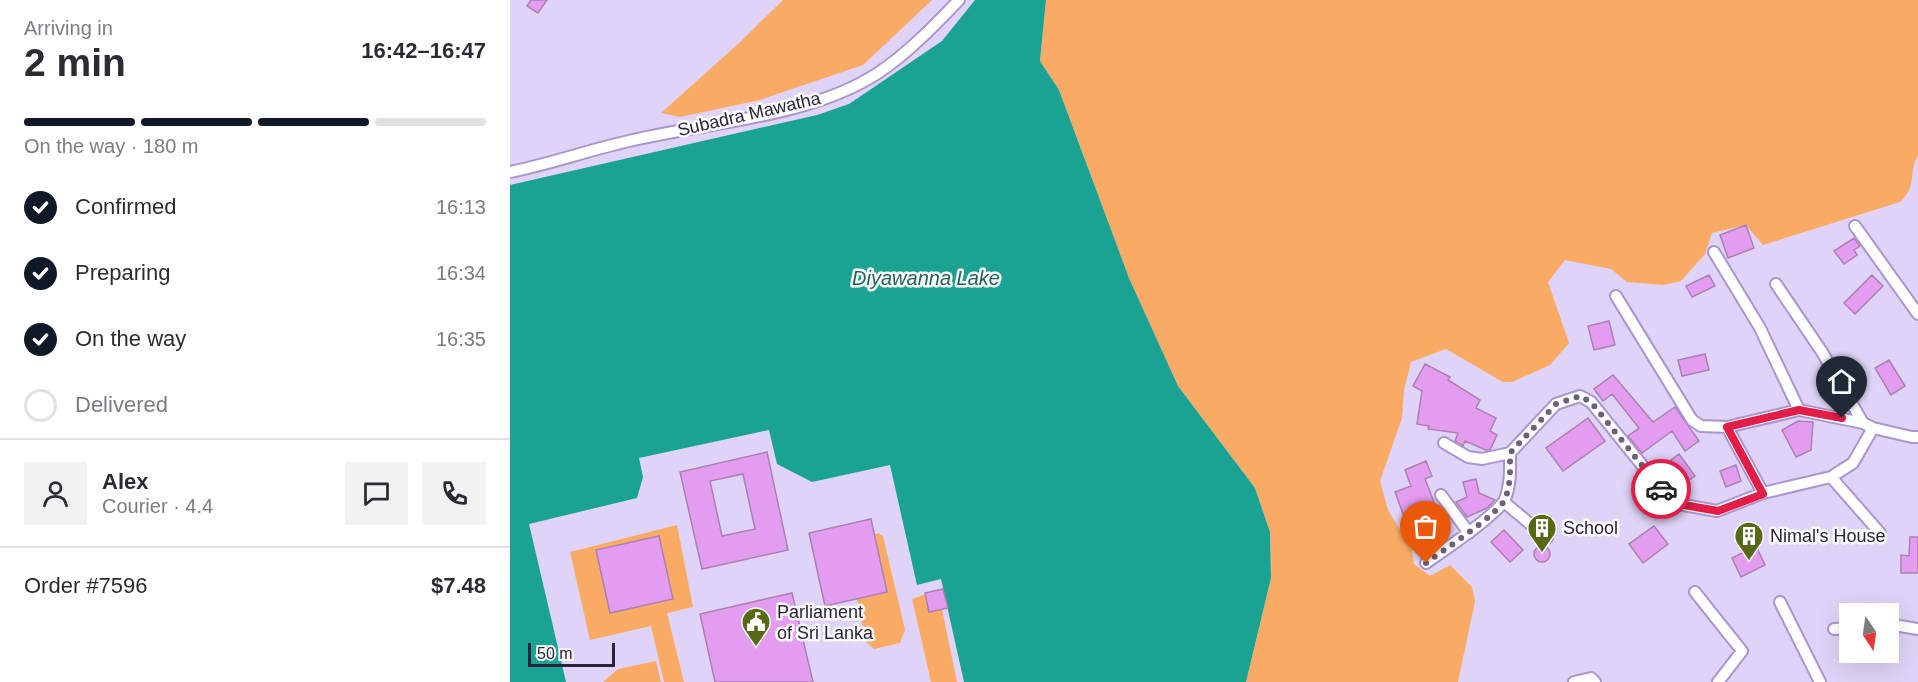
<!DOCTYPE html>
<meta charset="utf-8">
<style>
:root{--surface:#fff;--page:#f2f2f3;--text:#2b2b33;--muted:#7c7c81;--line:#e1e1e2;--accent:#111827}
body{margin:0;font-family:Helvetica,sans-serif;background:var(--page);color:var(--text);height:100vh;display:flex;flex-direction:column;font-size:22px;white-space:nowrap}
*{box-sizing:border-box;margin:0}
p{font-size:20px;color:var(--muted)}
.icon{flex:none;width:33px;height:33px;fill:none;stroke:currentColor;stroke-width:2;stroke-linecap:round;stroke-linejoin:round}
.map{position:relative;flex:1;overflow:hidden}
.details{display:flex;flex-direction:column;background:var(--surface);width:510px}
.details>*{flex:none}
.needle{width:39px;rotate:167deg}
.fabs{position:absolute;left:1329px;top:603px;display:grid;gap:12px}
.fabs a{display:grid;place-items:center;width:60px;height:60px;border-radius:0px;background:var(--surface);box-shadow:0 6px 24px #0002;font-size:30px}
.scale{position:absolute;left:18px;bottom:15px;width:87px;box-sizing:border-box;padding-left:6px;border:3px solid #2c233a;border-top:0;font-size:16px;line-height:21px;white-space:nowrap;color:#2c233a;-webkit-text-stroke:4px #fbfbfb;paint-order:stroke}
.pin{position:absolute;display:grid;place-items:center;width:51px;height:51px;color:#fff;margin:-62px -26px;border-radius:50% 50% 50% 0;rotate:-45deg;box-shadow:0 0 6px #0007}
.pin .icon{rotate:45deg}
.courier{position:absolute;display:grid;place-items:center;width:60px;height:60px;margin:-30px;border:4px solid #e11d48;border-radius:50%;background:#fff;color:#222;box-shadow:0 2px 8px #0007}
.overview em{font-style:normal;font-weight:800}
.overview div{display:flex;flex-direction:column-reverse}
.overview{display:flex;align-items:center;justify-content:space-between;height:102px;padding:0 24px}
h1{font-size:39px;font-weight:800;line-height:45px}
.bar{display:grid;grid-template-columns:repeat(4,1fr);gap:9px 6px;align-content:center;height:72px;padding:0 24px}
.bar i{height:8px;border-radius:4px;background:var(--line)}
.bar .active{background:var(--accent)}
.bar p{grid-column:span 4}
.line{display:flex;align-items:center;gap:15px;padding:0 24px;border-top:2px solid var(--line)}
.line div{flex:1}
.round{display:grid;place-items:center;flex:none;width:63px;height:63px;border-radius:0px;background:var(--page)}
ol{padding:0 24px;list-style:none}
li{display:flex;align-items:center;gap:18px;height:66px}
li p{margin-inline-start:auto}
li .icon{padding:6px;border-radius:50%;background:var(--accent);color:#fff;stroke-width:4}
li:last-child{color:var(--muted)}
li i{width:33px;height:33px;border:3px solid var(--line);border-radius:50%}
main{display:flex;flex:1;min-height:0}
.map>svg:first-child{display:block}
.green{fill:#f9ab66}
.water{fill:#1aa392}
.building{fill:#e49cf1;stroke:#aa81b2;stroke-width:1.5;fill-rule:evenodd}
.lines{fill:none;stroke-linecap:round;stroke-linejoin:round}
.minor-casing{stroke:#aa95ce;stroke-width:14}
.minor{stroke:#fff;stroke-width:10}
.done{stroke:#6b617c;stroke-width:6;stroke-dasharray:0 10.8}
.route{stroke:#e11d48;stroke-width:8}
.labels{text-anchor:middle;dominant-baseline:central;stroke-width:5;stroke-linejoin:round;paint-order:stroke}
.street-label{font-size:18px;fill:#2c233a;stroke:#fbfbfb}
.poi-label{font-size:18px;fill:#2c233a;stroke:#fbfbfb;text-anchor:start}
.water-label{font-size:20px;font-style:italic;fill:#23645a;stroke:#fbfbfb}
</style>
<main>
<section class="details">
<div class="overview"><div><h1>2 min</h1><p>Arriving in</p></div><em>16:42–16:47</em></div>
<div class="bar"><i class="active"></i><i class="active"></i><i class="active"></i><i></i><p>On the way · 180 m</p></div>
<ol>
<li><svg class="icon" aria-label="check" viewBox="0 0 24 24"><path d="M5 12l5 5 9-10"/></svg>Confirmed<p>16:13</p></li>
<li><svg class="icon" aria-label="check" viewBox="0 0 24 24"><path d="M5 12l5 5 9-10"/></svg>Preparing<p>16:34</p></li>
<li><svg class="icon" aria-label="check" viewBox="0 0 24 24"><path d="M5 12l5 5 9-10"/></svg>On the way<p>16:35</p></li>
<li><i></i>Delivered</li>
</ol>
<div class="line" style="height:108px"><a class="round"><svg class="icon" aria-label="person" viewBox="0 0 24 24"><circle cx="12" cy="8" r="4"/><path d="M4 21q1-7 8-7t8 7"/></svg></a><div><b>Alex</b><p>Courier · 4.4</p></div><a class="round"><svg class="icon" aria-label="chat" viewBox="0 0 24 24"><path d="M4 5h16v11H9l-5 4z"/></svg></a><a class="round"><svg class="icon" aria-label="phone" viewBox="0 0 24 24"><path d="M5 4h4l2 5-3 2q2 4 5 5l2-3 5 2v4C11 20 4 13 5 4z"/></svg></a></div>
<div class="line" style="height:78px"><div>Order #7596</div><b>$7.48</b></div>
</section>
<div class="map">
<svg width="1408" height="682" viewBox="0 0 1408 682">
<rect width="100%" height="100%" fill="#dfd3f7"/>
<!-- green -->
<path class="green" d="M273,0H422L353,65L250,100L170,117L151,113L228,44Z
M536,0H1408V156C1398,171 1408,186 1390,202L1253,245L1236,225L1202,233L1195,254L1171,281L1153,285L1117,282L1101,269L1055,260L1038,282L1059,343L1040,365L1002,382H993L936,349L901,362L894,390L892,418L870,481L878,510L902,550L904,564L920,576L940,565L962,587L965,601L948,682H736L761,578L760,532L745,488L668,386L619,278L549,90L530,61Z
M167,525L183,607L157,613L174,682H154L141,626L80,640L60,552Z
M368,533L373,536L395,630L390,643L364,649L356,642L347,599L364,535Z
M428,590L445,672L447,682H421L402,599Z
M146,661L151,682H93L108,669Z"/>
<!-- water -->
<path class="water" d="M465,0H536L530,61L549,90L619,278L668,386L745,488L760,532L761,578L736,682H454L431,579L407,585L380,465L302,482L267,464L259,430L129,458L133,477L127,498L19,524L56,682H0V185L307,115L339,104L432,41Z"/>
<!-- building -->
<path class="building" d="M21,0H37L28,13L17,6Z
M1236,225L1244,248L1218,258L1210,235Z
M1344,238L1350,246L1344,250L1347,255L1334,264L1324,251Z
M1199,275L1205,286L1182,297L1176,286Z
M1362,275L1373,286L1345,314L1334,303Z
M1099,321L1105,345L1084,350L1078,326Z
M1195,354L1199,370L1172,376L1168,360Z
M1379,360L1395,386L1381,395L1365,368Z
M915,364L940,377L938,380L970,400L966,408L986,418L980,431L987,435L980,450H976L955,441L953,446L945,441L948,433L918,429L919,426L907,424L912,391L903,386Z
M1103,375L1143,422L1165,407L1189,441L1175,451L1162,431L1132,453L1118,436L1129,428L1102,394L1093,401L1084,389Z
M1078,418L1095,441L1053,471L1036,448Z
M1288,421L1303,422L1301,450L1286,457L1272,430Z
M257,452L278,550L192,569L170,472ZM233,474L245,529L212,536L200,481Z
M1169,454L1185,476L1164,490L1149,469Z
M916,461L922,476L915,479L924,502L908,508L911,517L896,522L885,492L901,486L895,470Z
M1226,465L1231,481L1216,487L1210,471Z
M966,479L969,493L985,500L977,508L957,517L946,502L957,497L953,482Z
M361,519L377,592L315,606L299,533Z
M1144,526L1158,544L1133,563L1119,544Z
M994,530L1013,550L1000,562L981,542Z
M149,536L163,599L100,613L86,550Z
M1400,537H1408V573H1391V555L1399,556Z
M1024 554a8 8 0 1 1 16 0a8 8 0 1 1-16 0Z
M1246,546L1255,565L1231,577L1222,558Z
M433,589L438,608L419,612L415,593Z
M282,593L303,682H205L190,614Z"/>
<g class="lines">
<!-- minor casing -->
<g class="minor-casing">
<path id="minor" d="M0,172C40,164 79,150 119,141C198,122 299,118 368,73C398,53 424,26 449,0
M1345,226L1408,314
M1204,252L1250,328L1289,410
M1266,284L1312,352L1353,423
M1106,296L1182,420L1191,426L1217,427L1289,410L1353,423L1363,428L1402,437H1408
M1217,427L1253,493
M934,443L958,457L972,459L1000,453L1046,404L1070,396L1081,402L1157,496L1168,504L1207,511L1253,493L1321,477L1343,463L1363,428
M1321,477L1370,533
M931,495L959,533
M994,502L1037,538
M916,563C931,552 990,513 995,499C1001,484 1000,469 1000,453
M1185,592L1232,651L1208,682
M1270,602L1310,682
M1378,624L1408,629
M1324,629L1340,628
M1064,682L1081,678L1085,682"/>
</g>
<!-- minor -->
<use href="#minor" class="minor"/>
</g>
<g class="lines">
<!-- done -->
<path class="done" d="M916,563C931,552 990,513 995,499C1001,485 1000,469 1000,453L1046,404L1070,396L1081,402L1151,489"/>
<!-- route -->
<path class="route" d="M1151,489L1168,504L1208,511L1253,494L1217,427L1289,410L1332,418"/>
</g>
<!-- icons -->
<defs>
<g id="building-pin" transform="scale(1.5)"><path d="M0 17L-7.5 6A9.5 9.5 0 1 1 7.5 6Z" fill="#576914" stroke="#fbfbfb"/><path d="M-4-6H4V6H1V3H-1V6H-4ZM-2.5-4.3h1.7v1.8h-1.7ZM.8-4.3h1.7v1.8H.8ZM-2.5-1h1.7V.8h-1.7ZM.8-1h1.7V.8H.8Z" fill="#fff"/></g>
<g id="civic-pin" transform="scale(1.5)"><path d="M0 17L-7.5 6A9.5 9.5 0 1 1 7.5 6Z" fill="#576914" stroke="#fbfbfb"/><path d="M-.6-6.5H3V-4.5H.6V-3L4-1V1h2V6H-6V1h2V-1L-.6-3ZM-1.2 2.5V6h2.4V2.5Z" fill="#fff"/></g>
</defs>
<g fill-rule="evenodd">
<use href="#building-pin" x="1032" y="528"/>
<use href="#building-pin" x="1239" y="536"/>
<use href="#civic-pin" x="246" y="622"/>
</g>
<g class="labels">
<!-- street labels -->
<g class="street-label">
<text transform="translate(239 114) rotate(-13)">Subadra Mawatha</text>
</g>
<!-- poi labels -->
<g class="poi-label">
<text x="1053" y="528">School</text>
<text x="1260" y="536">Nimal's House</text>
<text x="267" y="612">Parliament<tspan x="267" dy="21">of Sri Lanka</tspan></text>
</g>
<!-- water labels -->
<g class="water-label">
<text x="416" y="278">Diyawanna Lake</text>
</g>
</g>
</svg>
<div class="fabs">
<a><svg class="needle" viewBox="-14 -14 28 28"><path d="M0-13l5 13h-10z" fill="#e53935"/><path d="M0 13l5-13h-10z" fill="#7c7c81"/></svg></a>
</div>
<div class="scale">50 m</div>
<div class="pin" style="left:916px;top:563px;background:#ea580c"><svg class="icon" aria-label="bag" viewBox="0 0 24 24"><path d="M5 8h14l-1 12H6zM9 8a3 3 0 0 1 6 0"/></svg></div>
<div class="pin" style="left:1332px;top:418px;background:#1f2937"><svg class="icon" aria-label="home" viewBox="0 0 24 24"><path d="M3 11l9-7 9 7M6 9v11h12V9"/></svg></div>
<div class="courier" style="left:1151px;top:489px"><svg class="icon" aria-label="car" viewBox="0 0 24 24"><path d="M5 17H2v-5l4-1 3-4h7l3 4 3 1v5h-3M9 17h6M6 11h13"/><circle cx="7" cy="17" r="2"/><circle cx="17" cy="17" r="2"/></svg></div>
</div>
</main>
